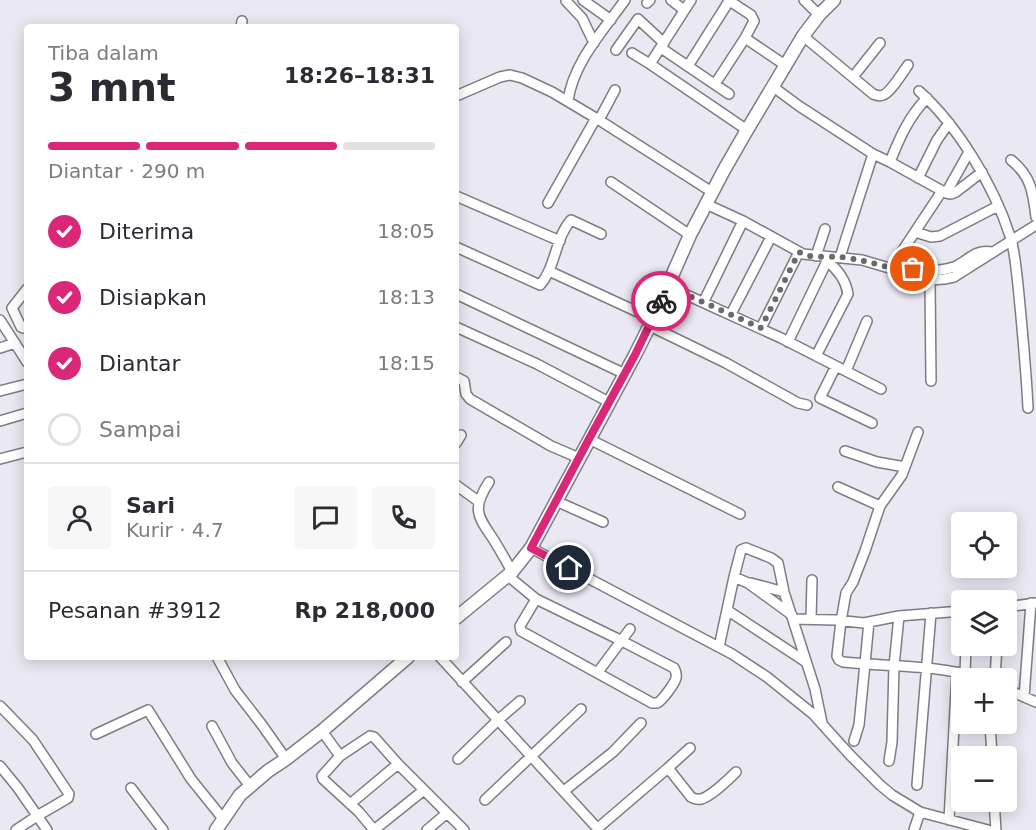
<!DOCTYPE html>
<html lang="id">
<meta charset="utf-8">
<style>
:root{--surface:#fff;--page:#f7f7f7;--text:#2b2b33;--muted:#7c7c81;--line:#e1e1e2;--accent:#db2777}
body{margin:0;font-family:"DejaVu Sans",sans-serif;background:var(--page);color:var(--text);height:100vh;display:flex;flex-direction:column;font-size:22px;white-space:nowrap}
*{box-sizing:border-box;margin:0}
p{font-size:20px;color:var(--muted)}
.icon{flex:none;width:33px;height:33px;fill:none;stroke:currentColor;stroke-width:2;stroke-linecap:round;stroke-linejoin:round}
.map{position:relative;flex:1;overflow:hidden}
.drawer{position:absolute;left:24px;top:24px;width:435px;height:636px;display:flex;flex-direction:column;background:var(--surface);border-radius:6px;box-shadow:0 3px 15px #0003}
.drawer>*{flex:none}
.tools{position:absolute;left:951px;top:512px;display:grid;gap:12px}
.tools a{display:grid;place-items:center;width:66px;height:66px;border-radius:6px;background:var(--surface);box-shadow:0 3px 15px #0003;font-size:30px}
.pin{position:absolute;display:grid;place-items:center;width:51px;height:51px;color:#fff;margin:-26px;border:3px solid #fff;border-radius:50%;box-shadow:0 2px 6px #0007}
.courier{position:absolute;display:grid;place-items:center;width:60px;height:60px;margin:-30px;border:4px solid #db2777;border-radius:50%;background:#fff;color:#222;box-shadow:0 2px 8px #0007}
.head em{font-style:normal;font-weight:800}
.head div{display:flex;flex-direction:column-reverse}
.head{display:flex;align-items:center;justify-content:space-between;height:102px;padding:0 24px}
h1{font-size:39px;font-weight:800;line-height:45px}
.bar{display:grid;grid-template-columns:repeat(4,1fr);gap:9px 6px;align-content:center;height:72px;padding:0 24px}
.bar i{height:8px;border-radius:4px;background:var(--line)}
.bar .on{background:var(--accent)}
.bar p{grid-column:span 4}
.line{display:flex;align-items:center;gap:15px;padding:0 24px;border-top:2px solid var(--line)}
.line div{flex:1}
.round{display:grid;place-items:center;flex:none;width:63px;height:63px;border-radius:6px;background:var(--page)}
ol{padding:0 24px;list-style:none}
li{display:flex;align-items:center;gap:18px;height:66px}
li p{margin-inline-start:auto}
li .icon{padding:6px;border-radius:50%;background:var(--accent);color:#fff;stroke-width:4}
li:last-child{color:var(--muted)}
li i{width:33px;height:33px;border:3px solid var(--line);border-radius:50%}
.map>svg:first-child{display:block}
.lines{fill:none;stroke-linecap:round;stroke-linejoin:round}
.street-casing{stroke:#7d7c85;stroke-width:12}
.secondary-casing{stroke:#7d7c85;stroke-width:15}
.street{stroke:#fff;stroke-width:9}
.secondary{stroke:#fff;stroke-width:12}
.done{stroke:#6a696f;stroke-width:6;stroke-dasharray:0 10.8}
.route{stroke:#db2777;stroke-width:8}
</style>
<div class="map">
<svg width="1036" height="830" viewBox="0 0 1036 830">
<rect width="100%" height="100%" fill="#eae9f3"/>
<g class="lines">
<!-- street casing -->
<g class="street-casing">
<path id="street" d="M583,0L611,20
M671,0L684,10
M804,0L819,15
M566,1L582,18L594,43
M647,3L650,0
M241,27L242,21
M803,36L873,94C876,95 879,97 883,95C890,93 903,72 908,65
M745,38L785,65
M661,48L729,94
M616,50L638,19L664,43
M632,53L650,64L747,130
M650,64L691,0
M688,66L729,1
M853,77L880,43
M715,84L745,38L754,21L751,15L728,0
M772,86L799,106L873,154L890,162L946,193L951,194L956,192L982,172
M919,91C958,126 994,186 1010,236C1015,251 1016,269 1018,285C1022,326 1026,367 1028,408
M456,96L500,77L510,75L522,78L552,92L599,120L712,192
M568,101C573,63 603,31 625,0
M599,120L615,90
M1011,160C1031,176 1033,192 1036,217
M890,162C899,139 909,116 927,98
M918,178L937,140L949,123
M611,182L690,235
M946,193L969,152
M456,196L560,241
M548,203L596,118
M706,204L743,221L803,254L862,260L930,280L944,279L954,277L1036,225
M915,232L931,237L940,236L998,206
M456,247L540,285C556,267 555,238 571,220L601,234
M816,256L825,229
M840,257L873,154
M907,267C920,271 940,272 954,267C969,261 973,249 992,252
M891,268L942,191
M549,271L653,319
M930,280L931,381
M667,286L781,338L881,389
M27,289L12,308L21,327L23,328L27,326
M456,294L625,374
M704,301L743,221
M731,314L771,237
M0,320L27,362
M650,326L726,363L798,403L807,405
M456,327L537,364L609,402
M761,328L799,252
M788,342L827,261
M0,348L15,343
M816,356L848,294C846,281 837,269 827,261L828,257
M836,366L820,398L872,423
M846,371L867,321
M456,377L464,381L466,394L470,399L551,446L579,458
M0,391L27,384
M0,421L27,413
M918,432L902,475L880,506L865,551L853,582L846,593L841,621L837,656L839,660L843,662C888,667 935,664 979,678
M589,439L740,514
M456,443L461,435
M845,451L877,462L905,467
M0,459L27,452
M489,482C470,511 479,517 495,542C501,552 507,562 512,572
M456,485L478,501
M838,487L880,506
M556,501L603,522
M531,548L732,654L767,677L813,714L850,755L880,785L892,795L920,812L988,830
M508,576L536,599L616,638L674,668C676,672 677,673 676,678C675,683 662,701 657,703C656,703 654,703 652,703L521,631L520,626L536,599
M734,577L748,583L792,615
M751,583L784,592
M1006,607L1036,603
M727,610L806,662
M793,619L836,620L864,623L899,616L962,611
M811,619L812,580
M719,647L734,577L741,550L746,548L771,558L778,563L784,592L815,689L822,723
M217,657L235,690L262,725L286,759
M440,657L599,830
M598,672L630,629
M965,674L966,645
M995,678L997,645
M462,682L506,642
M1006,689L1036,702
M1024,697L1031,603
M0,706L33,740L69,794L68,798L37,816L16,830
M990,723L992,756
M212,726L232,763L250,786
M322,731L340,756
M96,734L148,710L191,779L224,820
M854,741L859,725L869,622
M458,759L498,720L520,701
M889,761L892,742L894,666L899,616
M0,766L18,788L47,830
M668,768L691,797C695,799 696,800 701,799C710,797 729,779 736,772
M917,785L931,613
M131,788L163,830
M564,791L613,752L641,723
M485,800L581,709
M994,801L996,830
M350,804L398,764
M949,820L957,672
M598,828L668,768L690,748
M374,830L359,812L323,779L322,776L340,756L370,736L374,737L398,764L464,830
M374,830L424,790
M427,830L447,813
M914,830L920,812"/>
</g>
<!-- secondary casing -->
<g class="secondary-casing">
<path id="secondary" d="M456,618L512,572L531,548L635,355L653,319L690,235L724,170L747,130L803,36L819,15L834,0
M216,830L240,795L268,771L286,759L322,731L408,657"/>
</g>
<!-- street -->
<use href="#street" class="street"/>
<!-- secondary -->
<use href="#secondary" class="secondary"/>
</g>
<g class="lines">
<!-- done -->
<path class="done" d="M661,301L667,286L761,328L799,252C811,259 827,256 840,257C858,259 874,263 891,268L895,262L913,269"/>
<!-- route -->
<path class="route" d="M569,568L531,548L589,439L635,355L661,301"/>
</g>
</svg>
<div class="tools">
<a><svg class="icon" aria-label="locate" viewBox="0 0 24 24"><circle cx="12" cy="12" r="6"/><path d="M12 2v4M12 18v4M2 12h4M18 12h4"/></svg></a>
<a><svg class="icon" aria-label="layers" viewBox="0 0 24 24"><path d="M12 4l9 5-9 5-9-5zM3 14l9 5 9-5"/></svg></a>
<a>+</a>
<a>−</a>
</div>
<div class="pin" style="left:913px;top:269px;background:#ea580c"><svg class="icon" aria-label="bag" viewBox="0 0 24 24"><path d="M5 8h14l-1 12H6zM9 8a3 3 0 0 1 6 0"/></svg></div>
<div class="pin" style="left:569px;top:568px;background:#1f2937"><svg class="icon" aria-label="home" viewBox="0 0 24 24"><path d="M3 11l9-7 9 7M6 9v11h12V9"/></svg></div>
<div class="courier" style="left:661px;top:301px"><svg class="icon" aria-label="bike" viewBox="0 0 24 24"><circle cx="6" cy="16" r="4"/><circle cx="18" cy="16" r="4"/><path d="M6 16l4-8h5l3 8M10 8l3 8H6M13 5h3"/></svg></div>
<section class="drawer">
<div class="head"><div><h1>3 mnt</h1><p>Tiba dalam</p></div><em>18:26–18:31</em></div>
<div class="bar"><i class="on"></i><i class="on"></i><i class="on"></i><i></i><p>Diantar · 290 m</p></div>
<ol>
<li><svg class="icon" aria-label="check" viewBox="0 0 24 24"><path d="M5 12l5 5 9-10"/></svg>Diterima<p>18:05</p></li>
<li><svg class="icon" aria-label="check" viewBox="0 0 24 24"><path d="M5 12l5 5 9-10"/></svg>Disiapkan<p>18:13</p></li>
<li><svg class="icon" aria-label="check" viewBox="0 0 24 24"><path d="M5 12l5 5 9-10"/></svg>Diantar<p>18:15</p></li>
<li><i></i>Sampai</li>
</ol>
<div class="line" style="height:108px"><a class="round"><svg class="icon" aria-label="person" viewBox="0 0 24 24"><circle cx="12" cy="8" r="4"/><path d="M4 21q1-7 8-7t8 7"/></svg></a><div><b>Sari</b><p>Kurir · 4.7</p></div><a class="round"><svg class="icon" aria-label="chat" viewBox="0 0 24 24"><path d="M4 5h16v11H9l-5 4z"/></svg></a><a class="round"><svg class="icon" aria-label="phone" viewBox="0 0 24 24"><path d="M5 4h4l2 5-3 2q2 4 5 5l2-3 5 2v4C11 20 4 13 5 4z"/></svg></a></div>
<div class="line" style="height:78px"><div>Pesanan #3912</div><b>Rp 218,000</b></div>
</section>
</div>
